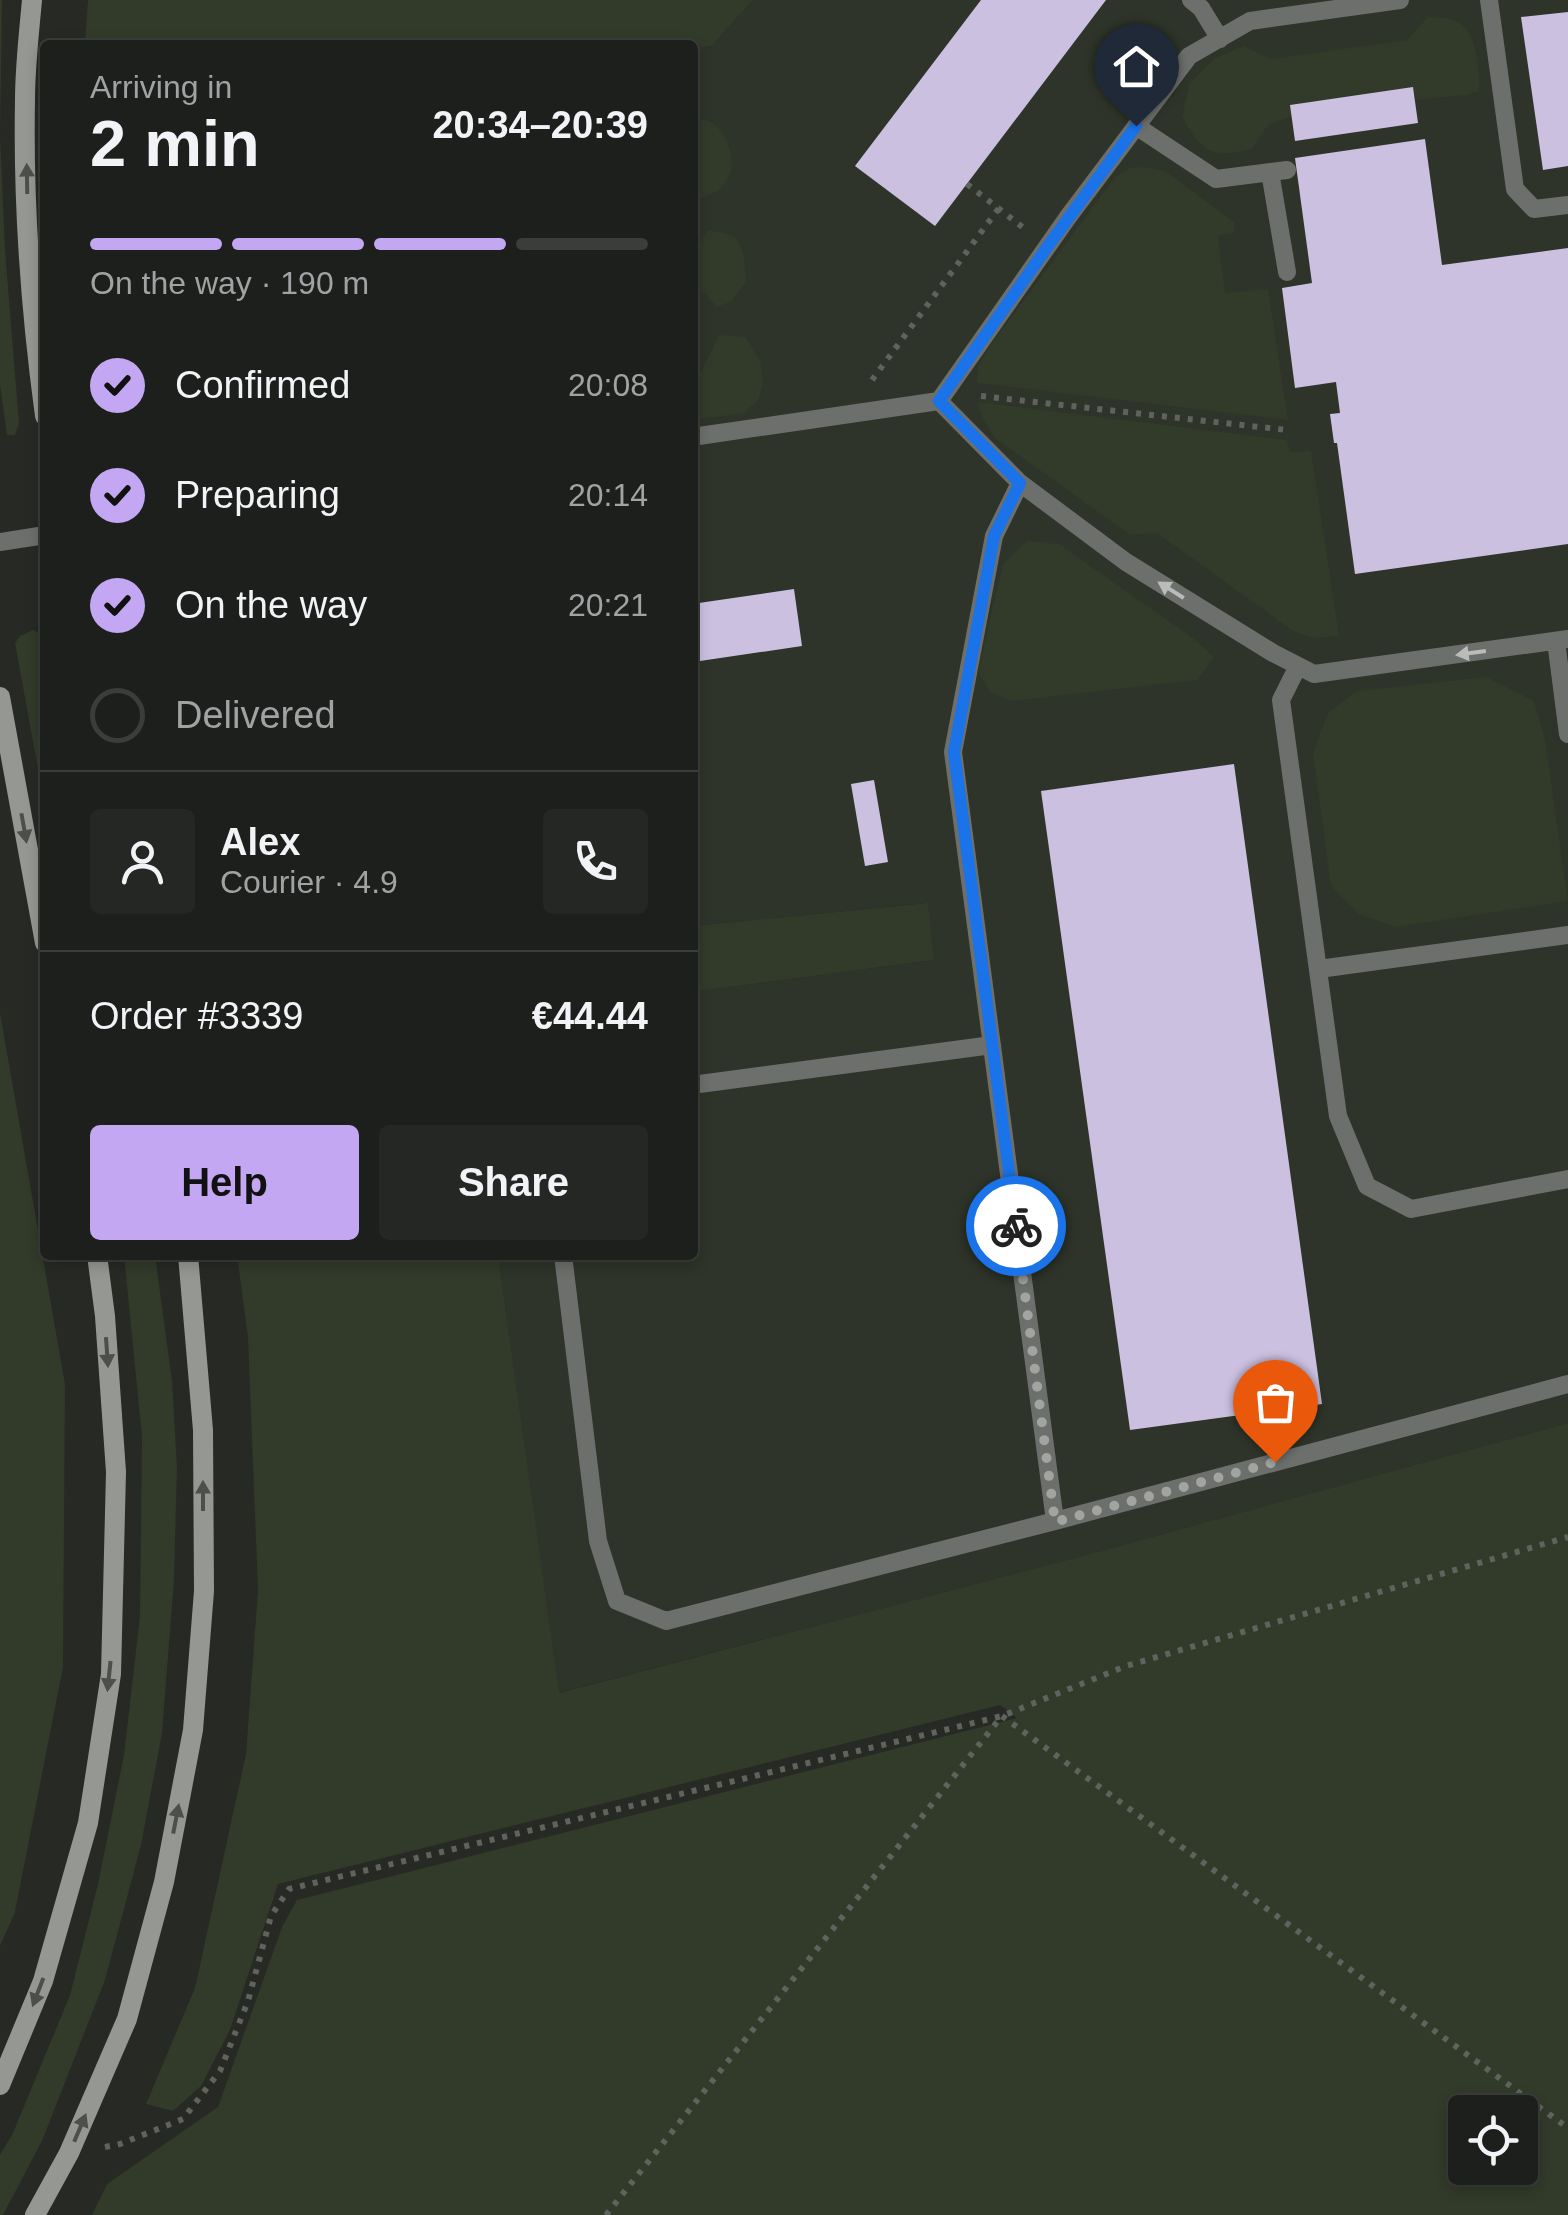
<!DOCTYPE html>
<meta charset="utf-8">
<style>
:root{--surface:#1c1f1b;--page:#252724;--text:#f1f3f6;--muted:#a0a2a3;--line:#3a3d3a;--accent:#c3a7f2}
body{margin:0;font-family:Arial,sans-serif;background:var(--page);color:var(--text);height:100vh;display:flex;flex-direction:column;font-size:38px;white-space:nowrap}
*{box-sizing:border-box;margin:0}
p{font-size:32px;color:var(--muted)}
.icon{flex:none;width:55px;height:55px;fill:none;stroke:currentColor;stroke-width:2;stroke-linecap:round;stroke-linejoin:round}
.map{position:relative;flex:1;overflow:hidden}
.details{position:absolute;left:40px;top:40px;width:658px;height:1220px;display:flex;flex-direction:column;background:var(--surface);border-radius:10px;box-shadow:0 5px 15px #0003,0 0 0 2px var(--line)}
.details>*{flex:none}
.controls{position:absolute;left:1448px;top:2095px;display:grid;gap:20px}
.controls a{display:grid;place-items:center;width:90px;height:90px;border-radius:10px;background:var(--surface);box-shadow:0 5px 15px #0003,0 0 0 2px var(--line);font-size:50px}
.pin{position:absolute;display:grid;place-items:center;width:85px;height:85px;color:#fff;margin:-102px -42px;border-radius:50% 50% 50% 0;rotate:-45deg;box-shadow:0 0 10px #0007}
.pin .icon{rotate:45deg}
.courier{position:absolute;display:grid;place-items:center;width:100px;height:100px;margin:-50px;border:8px solid #1a73e8;border-radius:50%;background:#fff;color:#222;box-shadow:0 2px 12px #0007}
.overview em{font-style:normal;font-weight:700}
.overview div{display:flex;flex-direction:column-reverse}
.overview{display:flex;align-items:center;justify-content:space-between;height:170px;padding:0 50px}
h1{font-size:65px;font-weight:700;line-height:75px}
.bar{display:grid;grid-template-columns:repeat(4,1fr);gap:15px 10px;align-content:center;height:120px;padding:0 50px}
.bar i{height:12px;border-radius:8px;background:var(--line)}
.bar .on{background:var(--accent)}
.bar p{grid-column:span 4}
.line{display:flex;align-items:center;gap:25px;padding:0 50px;border-top:2px solid var(--line)}
.line div{flex:1}
.round{display:grid;place-items:center;flex:none;width:105px;height:105px;border-radius:10px;background:var(--page)}
ol{padding:0 50px;list-style:none}
li{display:flex;align-items:center;gap:30px;height:110px}
li p{margin-inline-start:auto}
li .icon{padding:10px;border-radius:50%;background:var(--accent);color:#111;stroke-width:4}
li:last-child{color:var(--muted)}
li i{width:55px;height:55px;border:5px solid var(--line);border-radius:50%}
.primary-button{display:flex;gap:20px;margin-top:auto;padding:20px 50px}
.primary-button a{flex:1;height:115px;border-radius:10px;background:var(--accent);color:#111;font-size:40px;font-weight:700;line-height:115px;text-align:center}
.primary-button a+a{background:var(--page);color:var(--text)}
.map>svg:first-child{display:block}
.built{fill:#2e3429}
.green{fill:#323a2a;fill-rule:evenodd}
.building{fill:#cbc0e0}
.lines{fill:none;stroke-linecap:round;stroke-linejoin:round}
.path{stroke:#5f625d;stroke-width:6;stroke-dasharray:5 8;stroke-linecap:butt}
.service{stroke:#6d6f6c;stroke-width:18}
.secondary{stroke:#959793;stroke-width:20}
.oneway{fill:#4d4f4a}
.oneway2{fill:#babcb9}
.done{stroke:#a2a4a0;stroke-width:10;stroke-dasharray:0 18}
.route{stroke:#1a73e8;stroke-width:12}
</style>
<div class="map">
<svg width="1568" height="2215" viewBox="0 0 1568 2215">
<rect width="100%" height="100%" fill="#262924"/>
<!-- built -->
<path class="built" d="M753,0H1568V1423L1097,1552L558,1693L498,1255H692L693,992L934,960L927,903L693,926V49L712,46Z"/>
<!-- green -->
<path class="green" d="M0,0H2L0,136L5,250L19,423L15,435H7L0,384Z
M88,0H753L712,46L693,49L692,45H85Z
M1428,17C1460,16 1473,27 1477,58C1478,70 1481,80 1478,91L1467,95L1417,100L1413,87L1292,116L1268,125L1252,149C1211,159 1201,152 1182,116L1190,83L1214,59L1243,46L1271,59L1407,40Z
M692,119C696,119 706,120 709,121C730,132 740,168 723,186C718,192 709,195 701,198L693,189Z
M1145,167L1165,171L1234,222V233L1218,236L1225,293L1268,289L1288,420L978,383V366L990,346L1115,177L1130,168Z
M707,231C746,231 743,250 746,282L732,301L717,307L693,281V256Z
M719,335L745,337L760,360L763,384L758,400L744,413L693,420V373L701,372Z
M978,402L1287,440L1290,452L1311,451L1339,636L1313,638L1293,631L1157,533L1130,535L995,438L982,417Z
M1027,541L1059,544L1193,638L1214,657L1197,680L1012,701L990,692L978,672L1003,564Z
M33,630L45,636V807L15,643L20,636Z
M1486,677L1534,701L1545,739L1568,901L1396,927L1359,914L1331,886L1313,753L1328,713L1357,691Z
M928,903L934,960L693,992V926Z
M0,1013L65,1384L63,1667L15,1912L0,1946Z
M124,1255H155L172,1381L177,1467L174,1580L162,1733L141,1845L105,1980L42,2141L3,2215H0V2155L13,2133L70,1995L98,1884L124,1755L140,1616L142,1437Z
M237,1255H498L559,1693L1097,1552L1568,1423V2215H92L107,2184L218,2107L282,1927L297,1900L1017,1718L1000,1705L278,1884L230,2030L201,2086L173,2111L146,2104L195,1988L246,1754L258,1591L248,1337ZM1465,2112H1520V2168H1465Z"/>
<!-- building -->
<path class="building" d="M981,0H1106L935,226L855,166Z
M1568,12V166L1543,170L1521,17Z
M1413,87L1418,123L1295,141L1290,105Z
M1425,139L1442,265L1568,248V544L1355,574L1337,443H1334L1330,414L1340,413L1336,382L1295,388L1282,288L1312,283L1295,158Z
M794,589L802,646L700,661L692,604Z
M1234,764L1322,1404L1130,1430L1041,791Z
M874,780L888,862L865,866L851,784Z"/>
<g class="lines">
<!-- path -->
<path class="path" d="M967,184L1025,229
M872,380L999,208
M981,396L1287,430
M1002,1716L1568,2128
M105,2147L120,2144L183,2119L220,2071L248,2001L271,1916L289,1889L1002,1716L1126,1666L1568,1537
M606,2215L1001,1717"/>
<!-- service -->
<path class="service" d="M1191,0L1201,8L1220,39
M1489,0L1515,189L1534,209L1568,205
M1136,126L1216,179L1287,170
M1270,172L1287,272
M939,401L1020,483L1126,562L1273,653L1314,674L1568,639
M692,437L939,401L1068,217L1189,56L1250,21L1400,0
M0,542L45,535
M1556,641L1568,734
M1298,666L1281,700L1338,1116L1367,1186L1411,1209L1568,1179
M1319,969L1568,935
M692,1085L992,1045
M563,1255L598,1541L617,1601L666,1621L1055,1521L953,752L994,536L1020,483
M1055,1521L1568,1384"/>
<!-- secondary -->
<path class="secondary" d="M32,0C29,33 25,67 25,100C23,205 31,312 45,416
M0,697L45,943
M0,2085L43,1981L88,1823L111,1674L116,1472L105,1316L97,1255
M35,2215L69,2153L127,2019L164,1882L193,1730L204,1591L203,1430L188,1255"/>
</g>
<!-- one-way arrows -->
<defs><path id="oneway-solid" d="M-6-.8H1V-3.2L6.5 0L1 3.2V.8H-6Z" transform="scale(2.5)"/></defs>
<g class="oneway">
<use href="#oneway-solid" transform="translate(27 179) rotate(-91)"/>
<use href="#oneway-solid" transform="translate(24 828) rotate(80)"/>
<use href="#oneway-solid" transform="translate(107 1352) rotate(86)"/>
<use href="#oneway-solid" transform="translate(203 1496) rotate(-90)"/>
<use href="#oneway-solid" transform="translate(109 1676) rotate(96)"/>
<use href="#oneway-solid" transform="translate(176 1819) rotate(-79)"/>
<use href="#oneway-solid" transform="translate(38 1992) rotate(111)"/>
<use href="#oneway-solid" transform="translate(80 2128) rotate(-67)"/>
</g>
<g class="oneway2">
<use href="#oneway-solid" transform="translate(1171 590) rotate(-148)"/>
<use href="#oneway-solid" transform="translate(1471 653) rotate(172)"/>
</g>
<g class="lines">
<!-- done -->
<path class="done" d="M1016,1226L1055,1522L1275,1462"/>
<!-- route -->
<path class="route" d="M1016,1226L954,752L994,536L1020,483L939,401L1048,246L1136,126"/>
</g>
</svg>
<div class="controls">
<a><svg class="icon" aria-label="locate" viewBox="0 0 24 24"><circle cx="12" cy="12" r="6"/><path d="M12 2v4M12 18v4M2 12h4M18 12h4"/></svg></a>
</div>
<div class="pin" style="left:1275px;top:1462px;background:#ea580c"><svg class="icon" aria-label="bag" viewBox="0 0 24 24"><path d="M5 8h14l-1 12H6zM9 8a3 3 0 0 1 6 0"/></svg></div>
<div class="pin" style="left:1136px;top:126px;background:#1f2937"><svg class="icon" aria-label="home" viewBox="0 0 24 24"><path d="M3 11l9-7 9 7M6 9v11h12V9"/></svg></div>
<div class="courier" style="left:1016px;top:1226px"><svg class="icon" aria-label="bike" viewBox="0 0 24 24"><circle cx="6" cy="16" r="4"/><circle cx="18" cy="16" r="4"/><path d="M6 16l4-8h5l3 8M10 8l3 8H6M13 5h3"/></svg></div>
<section class="details">
<div class="overview"><div><h1>2 min</h1><p>Arriving in</p></div><em>20:34–20:39</em></div>
<div class="bar"><i class="on"></i><i class="on"></i><i class="on"></i><i></i><p>On the way · 190 m</p></div>
<ol>
<li><svg class="icon" aria-label="check" viewBox="0 0 24 24"><path d="M5 12l5 5 9-10"/></svg>Confirmed<p>20:08</p></li>
<li><svg class="icon" aria-label="check" viewBox="0 0 24 24"><path d="M5 12l5 5 9-10"/></svg>Preparing<p>20:14</p></li>
<li><svg class="icon" aria-label="check" viewBox="0 0 24 24"><path d="M5 12l5 5 9-10"/></svg>On the way<p>20:21</p></li>
<li><i></i>Delivered</li>
</ol>
<div class="line" style="height:180px"><a class="round"><svg class="icon" aria-label="person" viewBox="0 0 24 24"><circle cx="12" cy="8" r="4"/><path d="M4 21q1-7 8-7t8 7"/></svg></a><div><b>Alex</b><p>Courier · 4.9</p></div><a class="round"><svg class="icon" aria-label="phone" viewBox="0 0 24 24"><path d="M5 4h4l2 5-3 2q2 4 5 5l2-3 5 2v4C11 20 4 13 5 4z"/></svg></a></div>
<div class="line" style="height:130px"><div>Order #3339</div><b>€44.44</b></div>
<div class="primary-button"><a>Help</a><a>Share</a></div>
</section>
</div>
